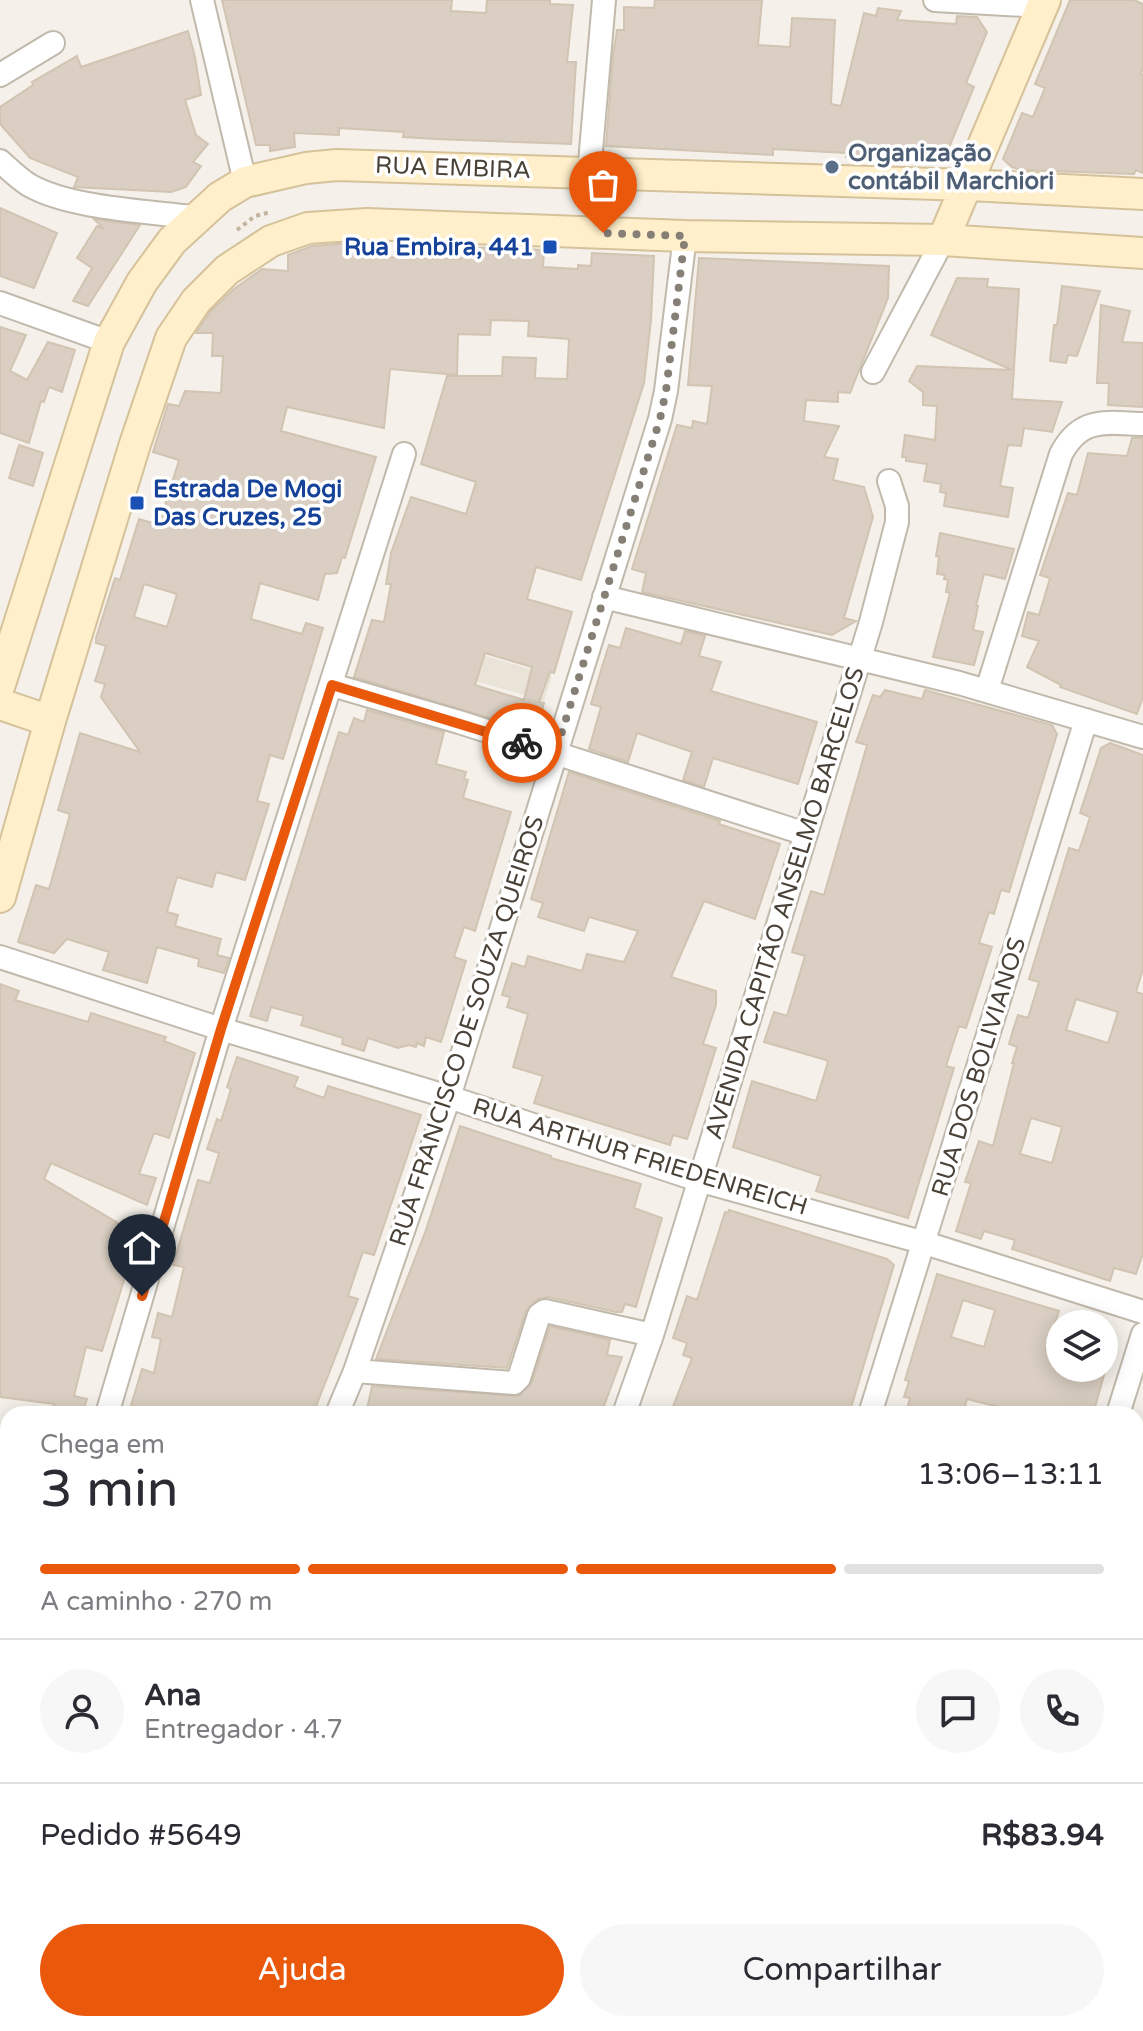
<!DOCTYPE html>
<html lang="pt">
<meta charset="utf-8">
<style>
:root{--surface:#fff;--page:#f7f7f7;--text:#2b2b33;--muted:#7c7c81;--line:#e1e1e2;--accent:#ea580c}
body{margin:0;font-family:"Varela Round",sans-serif;background:var(--page);color:var(--text);height:100vh;display:flex;flex-direction:column;font-size:30px;white-space:nowrap}
*{box-sizing:border-box;margin:0}
p{font-size:26px;color:var(--muted)}
.icon{flex:none;width:44px;height:44px;fill:none;stroke:currentColor;stroke-width:2;stroke-linecap:round;stroke-linejoin:round}
.map{position:relative;flex:1;overflow:hidden}
.side{position:absolute;left:0px;top:1406px;width:1144px;height:626px;display:flex;flex-direction:column;background:var(--surface);border-radius:24px 24px 0 0;box-shadow:0 4px 20px #0003}
.side>*{flex:none}
.fabs{position:absolute;left:1046px;top:1310px;display:grid;gap:16px}
.fabs a{display:grid;place-items:center;width:72px;height:72px;border-radius:50%;background:var(--surface);box-shadow:0 4px 20px #0003;font-size:40px}
.pin{position:absolute;display:grid;place-items:center;width:68px;height:68px;color:#fff;margin:-82px -34px;border-radius:50% 50% 50% 0;rotate:-45deg;box-shadow:0 0 8px #0007}
.pin .icon{rotate:45deg}
.courier{position:absolute;display:grid;place-items:center;width:80px;height:80px;margin:-40px;border:6px solid #ea580c;border-radius:50%;background:#fff;color:#222;box-shadow:0 2px 10px #0007}
.head em{font-style:normal;font-weight:600}
.head div{display:flex;flex-direction:column-reverse}
.head{display:flex;align-items:center;justify-content:space-between;height:136px;padding:0 40px}
h1{font-size:52px;font-weight:600;line-height:60px}
.bar{display:grid;grid-template-columns:repeat(4,1fr);gap:12px 8px;align-content:center;height:96px;padding:0 40px}
.bar i{height:10px;border-radius:6px;background:var(--line)}
.bar .current{background:var(--accent)}
.bar p{grid-column:span 4}
.line{display:flex;align-items:center;gap:20px;padding:0 40px;border-top:2px solid var(--line)}
.line div{flex:1}
.round{display:grid;place-items:center;flex:none;width:84px;height:84px;border-radius:42px;background:var(--page)}
.cta{display:flex;gap:16px;margin-top:auto;padding:16px 40px}
.cta a{flex:1;height:92px;border-radius:48px;background:var(--accent);color:#fff;font-size:32px;font-weight:600;line-height:92px;text-align:center}
.cta a+a{background:var(--page);color:var(--text)}
.map>svg:first-child{display:block}
.residential{fill:#e9e3d8}
.building{fill:#dacfc2;stroke:#d2c4b2;stroke-width:2;fill-rule:evenodd}
.lines{fill:none;stroke-linecap:round;stroke-linejoin:round}
.street-casing{stroke:#c1b9ac;stroke-width:26}
.secondary-casing{stroke:#d6c29a;stroke-width:34}
.path{stroke:#c3b49d;stroke-width:4;stroke-dasharray:4 4;stroke-linecap:butt}
.street{stroke:#fff;stroke-width:22}
.secondary{stroke:#ffefcb;stroke-width:30}
.done{stroke:#867f76;stroke-width:8;stroke-dasharray:0 14.4}
.route{stroke:#ea580c;stroke-width:10}
.service-dot{fill:#5c6f8a;stroke:#fff;stroke-width:3}
.transit-dot{fill:#1a4fb4;stroke:#fff;stroke-width:3}
.labels{text-anchor:middle;dominant-baseline:central;stroke-width:7;stroke-linejoin:round;paint-order:stroke}
.service-label{font-size:24px;font-weight:bold;fill:#4e5e75;stroke:#fff;text-anchor:start}
.street-label{font-size:24px;fill:#4a4238;stroke:#fff}
.transit-label{font-size:24px;font-weight:bold;fill:#164399;stroke:#fff;text-anchor:end}
</style>
<div class="map">
<svg width="1143" height="2031" viewBox="0 0 1143 2031">
<rect width="100%" height="100%" fill="#f5f1ea"/>
<!-- residential -->
<path class="residential" d="M434,640L552,676L544,701L427,667Z"/>
<!-- building -->
<path class="building" d="M222,0H452L451,11L486,13L487,0H550V4L573,5L567,62H576L571,144L435,139L403,137L404,132L339,128V135L294,133L295,147L270,151V145H256Z
M655,0H762L758,45L790,47L792,18L835,20L831,104L841,106L864,13L876,16L878,8L901,11L897,20L956,24L957,16L977,17L987,32L966,83L974,87L946,155L936,163L846,157L847,153L773,149V155L606,146L613,55L617,30H624V7L654,8Z
M1070,0H1134L1143,4V67L1141,74L1143,75V173L1136,170L1134,174L1021,170L1012,167L1003,159L1022,113L1033,117L1045,88L1035,84Z
M188,31L195,57L201,95L185,100L196,135L208,144L193,162L201,166L186,187L171,192L74,187L78,177L30,158L0,124V107L33,85L32,82L77,56L81,67Z
M0,208L57,233L34,288L0,276Z
M94,219L140,225L88,306L73,301L92,268L77,258L97,226L104,229Z
M349,243L366,244V253L380,254L379,257L461,259V247L544,250L543,267L578,269V265L591,266L592,253L654,256L651,320L644,383L581,580L536,567L527,599L572,612L554,673L550,672L539,702L544,703L537,728L532,731L354,677L372,620L384,622L391,584H386L391,553L411,497L466,514L476,482L421,464L447,376H502L503,357L536,358L535,378L567,379L569,339L528,336L529,321L491,320L490,335L458,334L457,375L390,369L384,428L287,407L281,431L376,457L345,558L342,557L337,573L325,574L318,600L260,583L251,619L302,634L306,623L323,628L283,759L270,755L257,801L269,804L245,880L216,872L212,887L177,877L167,912L178,915L175,926L221,939L217,955L229,958L224,973L198,966L199,959L157,947L147,983L103,970L109,952L93,947L67,939L54,953L18,942L36,885L49,889L59,854L70,814L58,810L80,733L140,752L101,697L105,684L95,681L106,646L96,643V638L115,578L120,580L139,519L159,525L179,460L153,452L168,404L179,406L185,391L221,393L223,356H212L213,333H196L210,312L234,289L262,269L288,271V255L312,246ZM144,584L177,594L167,627L134,617ZM485,653L532,667L524,700L475,685Z
M699,258L889,266L888,298L850,393L838,392V402L806,400L804,421L839,426L824,457L838,459L833,480L864,487L873,517L844,618L856,621L832,635L642,592L646,573L632,569L677,425L692,428L693,421L707,424L712,386L688,385Z
M957,278L988,279L987,287L1019,289L1012,399L1062,402L1052,432L1024,428L1021,446L1008,445L1000,486L1013,488L1008,517L944,506L946,493L940,492L941,484L924,481L927,464L906,461V457H902L905,435L935,440L937,406L923,405V392L909,381L917,366L1012,370L931,335Z
M1062,286L1100,291L1077,356L1068,355L1066,363L1050,361L1054,325H1057Z
M1101,305L1130,311L1122,342L1143,343V407L1108,405L1109,383H1097Z
M0,327L26,335L10,371L27,380L48,342L75,350L62,392L49,387L44,402L41,401L29,443L0,433Z
M1132,438H1143V697L1137,714L1060,687L1061,685L1027,667L1039,641L1022,636L1028,612L1039,615L1050,578L1040,575L1068,493L1077,495L1088,453L1127,456Z
M19,445L43,453L33,486L9,478Z
M940,533L1014,549L1005,579L984,574L976,606H978L973,630L983,632L974,665L933,657L950,593L946,592L948,580L944,579L945,575L937,574L939,557L936,556Z
M626,628L681,644L685,631L705,636L699,656L721,662L711,691L817,722L798,784L713,758L704,787L683,780L692,752L637,733L628,762L589,749L601,707L591,704L602,667L609,645L620,648Z
M885,690L922,699L925,690L1052,725L1057,734L1009,892L1001,890L994,914L989,912L979,943L992,947L966,1028L959,1026L946,1066L954,1068L908,1218L816,1191L821,1176L733,1147L752,1081L816,1101L828,1062L826,1060L764,1042L774,1012L787,1016L805,956L792,952L804,913L811,891L824,895L867,745L856,742L873,695L880,697Z
M367,710L444,732L436,764L466,772L464,779L468,780L463,798L511,812L475,931L464,927L454,957L466,961L441,1042L426,1037L424,1046L417,1043L416,1047L409,1045L398,1048L368,1038L364,1051L342,1044L343,1038L301,1025L304,1016L271,1007L267,1021L250,1016L339,732L348,735L354,718L364,722Z
M1110,743L1143,755V969L1136,992L1143,994V1253L1136,1274L1114,1268L1110,1281L1012,1249L1015,1240L984,1231L981,1239L956,1231L971,1183L965,1182L979,1141L993,1146L1014,1063H1012L1017,1047L1009,1044L1013,1030L1018,1015L1028,1018L1039,982L1029,979L1069,848L1079,851L1090,817L1080,813L1101,748ZM1076,999L1118,1012L1108,1043L1066,1030ZM1031,1118L1062,1127L1052,1163L1020,1154Z
M569,772L720,821L719,824L780,844L755,919L704,901L671,977L716,991V1005L703,1044L716,1048L701,1096L687,1139L673,1135L670,1145L534,1103L543,1076L513,1067L528,1014L507,1007L510,997L502,995L512,963L525,967L528,956L582,971L587,954L624,962L638,931L589,917L584,931L538,917L543,903L531,899Z
M0,984L19,991L15,1000L88,1022L91,1013L166,1037L164,1041L195,1053L169,1138L154,1133L139,1174L156,1178L147,1205L51,1163L44,1179L138,1235L102,1351L86,1347L74,1396L87,1399L82,1414H51L54,1404L0,1397Z
M237,1057L298,1077L294,1087L324,1098L328,1086L421,1115L374,1255L363,1252L359,1263L348,1296L358,1299L313,1414H140V1412L130,1409L142,1369L154,1373L161,1339L152,1337L158,1313L172,1317L184,1267L173,1265L198,1180L210,1183L219,1153L207,1149L217,1119L221,1121L231,1089L227,1087Z
M460,1126L551,1156V1158L641,1184L634,1208L662,1218L636,1307L625,1304L622,1312H616L548,1297L538,1299L526,1311L507,1368L376,1359L426,1230Z
M729,1210L887,1259L894,1265L849,1414H713L696,1408L694,1414H670L692,1358L683,1355L687,1343L673,1338L687,1296L697,1300L725,1212L728,1213Z
M937,1274L1059,1311L1046,1350L1060,1355V1368H1106L1093,1414H1027L967,1399L963,1414H906L910,1398L904,1397L909,1381L905,1380ZM963,1300L995,1310L984,1347L951,1337Z
M550,1326L610,1340L607,1355L622,1357L601,1414H366L372,1386L519,1396L532,1382Z"/>
<g class="lines">
<!-- street casing -->
<g class="street-casing">
<path id="street" d="M202,0L245,182
M935,0L1043,6
M0,75L53,43
M0,161C9,169 18,178 29,185C71,209 149,211 198,218
M589,174L604,0
M0,303L109,342
M873,372L943,240
M604,597L959,683L1143,737
M332,685L459,722L806,834
M987,690L1061,454C1081,416 1106,423 1143,424
M0,957L221,1029L449,1097L698,1180L925,1243L1143,1312
M355,1371L514,1383L519,1378L539,1315L545,1311L652,1335
M107,1414L221,1029L404,454
M337,1414L355,1371L449,1097L660,419L666,391L685,236
M624,1414L652,1335L871,622L897,522V506L889,481
M870,1414L1086,720
M1118,1414L1143,1334
M0,1478L8,1480
M0,1622L8,1609
M1136,1750L1143,1752
M0,1903L8,1906
M306,2024L324,2031
M938,2024L954,2031
M14,2031L19,2024
M649,2031L652,2024
M987,2031L988,2024"/>
</g>
<!-- secondary casing -->
<g class="secondary-casing">
<path id="secondary" d="M943,240L1045,0
M0,684L109,342L142,282L172,241L220,197L245,182L306,168L337,165L968,185L1143,194
M0,704L50,721
M0,897L50,721L135,444L171,338L196,301L227,270L271,241L308,228L367,224L685,236L943,240L1143,253"/>
</g>
<!-- path -->
<path class="path" d="M237,230L255,216L271,212"/>
<!-- street -->
<use href="#street" class="street"/>
<!-- secondary -->
<use href="#secondary" class="secondary"/>
</g>
<g class="lines">
<!-- done -->
<path class="done" d="M522,743L555,754L660,419L666,391L685,236L603,233"/>
<!-- route -->
<path class="route" d="M142,1296L221,1029L332,685L522,743"/>
</g>
<!-- markers -->
<circle class="service-dot" cx="832" cy="167" r="8"/>
<g class="transit-dot">
<rect x="542" y="239" width="16" height="16" rx="4"/>
<rect x="129" y="495" width="16" height="16" rx="4"/>
</g>
<g class="labels">
<!-- service labels -->
<g class="service-label">
<text x="848" y="153">Organização<tspan x="848" dy="28">contábil Marchiori</tspan></text>
</g>
<!-- street labels -->
<g class="street-label">
<text transform="translate(453 168) rotate(2)">RUA EMBIRA</text>
<text transform="translate(785 903) rotate(-73)">AVENIDA CAPITÃO ANSELMO BARCELOS</text>
<text transform="translate(467 1031) rotate(-72)">RUA FRANCISCO DE SOUZA QUEIROS</text>
<text transform="translate(979 1067) rotate(-73)">RUA DOS BOLIVIANOS</text>
<text transform="translate(640 1157) rotate(17)">RUA ARTHUR FRIEDENREICH</text>
</g>
<!-- transit labels -->
<g class="transit-label">
<text x="534" y="247">Rua Embira, 441</text>
<text x="153" y="489" text-anchor="start">Estrada De Mogi<tspan x="153" dy="28">Das Cruzes, 25</tspan></text>
</g>
</g>
</svg>
<div class="fabs">
<a><svg class="icon" aria-label="layers" viewBox="0 0 24 24"><path d="M12 4l9 5-9 5-9-5zM3 14l9 5 9-5"/></svg></a>
</div>
<div class="pin" style="left:603px;top:233px;background:#ea580c"><svg class="icon" aria-label="bag" viewBox="0 0 24 24"><path d="M5 8h14l-1 12H6zM9 8a3 3 0 0 1 6 0"/></svg></div>
<div class="pin" style="left:142px;top:1296px;background:#1f2937"><svg class="icon" aria-label="home" viewBox="0 0 24 24"><path d="M3 11l9-7 9 7M6 9v11h12V9"/></svg></div>
<div class="courier" style="left:522px;top:743px"><svg class="icon" aria-label="bike" viewBox="0 0 24 24"><circle cx="6" cy="16" r="4"/><circle cx="18" cy="16" r="4"/><path d="M6 16l4-8h5l3 8M10 8l3 8H6M13 5h3"/></svg></div>
<section class="side">
<div class="head"><div><h1>3 min</h1><p>Chega em</p></div><em>13:06–13:11</em></div>
<div class="bar"><i class="current"></i><i class="current"></i><i class="current"></i><i></i><p>A caminho · 270 m</p></div>
<div class="line" style="height:144px"><a class="round"><svg class="icon" aria-label="person" viewBox="0 0 24 24"><circle cx="12" cy="8" r="4"/><path d="M4 21q1-7 8-7t8 7"/></svg></a><div><b>Ana</b><p>Entregador · 4.7</p></div><a class="round"><svg class="icon" aria-label="chat" viewBox="0 0 24 24"><path d="M4 5h16v11H9l-5 4z"/></svg></a><a class="round"><svg class="icon" aria-label="phone" viewBox="0 0 24 24"><path d="M5 4h4l2 5-3 2q2 4 5 5l2-3 5 2v4C11 20 4 13 5 4z"/></svg></a></div>
<div class="line" style="height:104px"><div>Pedido #5649</div><b>R$83.94</b></div>
<div class="cta"><a>Ajuda</a><a>Compartilhar</a></div>
</section>
</div>
